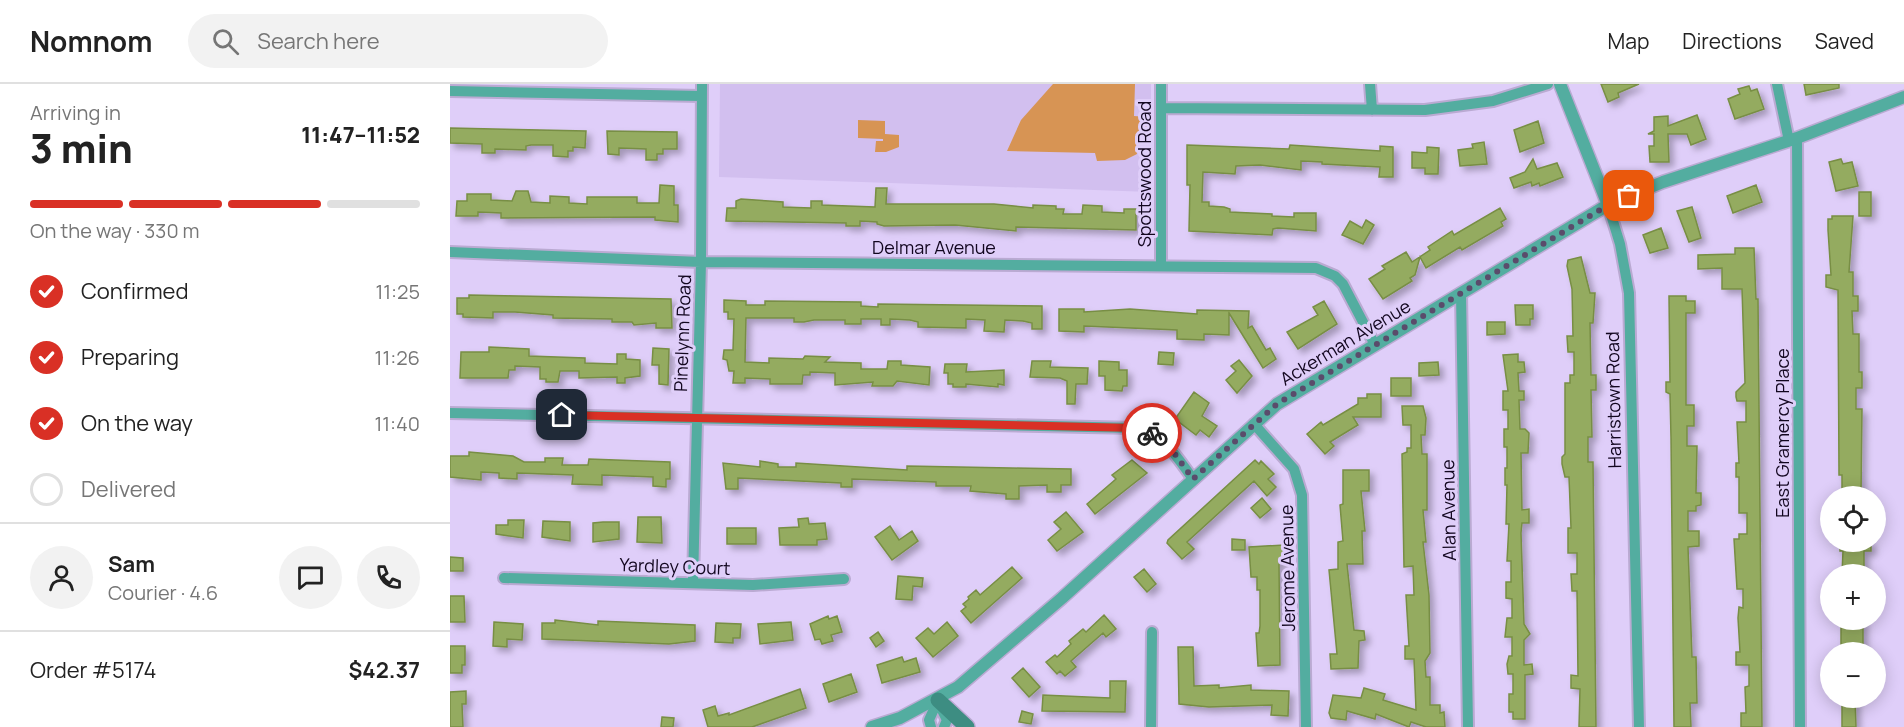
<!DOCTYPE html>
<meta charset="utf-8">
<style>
:root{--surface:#fff;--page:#f2f2f2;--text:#222;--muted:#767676;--line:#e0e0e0;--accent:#d93025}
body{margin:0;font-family:Manrope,sans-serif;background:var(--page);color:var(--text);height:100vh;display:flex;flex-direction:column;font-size:22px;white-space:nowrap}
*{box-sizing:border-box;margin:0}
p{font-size:20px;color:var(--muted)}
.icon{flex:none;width:33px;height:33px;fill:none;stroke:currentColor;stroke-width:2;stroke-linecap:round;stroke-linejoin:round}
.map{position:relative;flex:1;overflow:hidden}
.sheet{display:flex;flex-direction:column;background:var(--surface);width:450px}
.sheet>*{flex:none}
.tools{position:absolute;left:1370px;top:402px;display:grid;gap:12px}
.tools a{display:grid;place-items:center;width:66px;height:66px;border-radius:50%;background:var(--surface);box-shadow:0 3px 15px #0003;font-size:30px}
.pin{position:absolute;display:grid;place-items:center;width:51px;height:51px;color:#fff;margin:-26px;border-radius:12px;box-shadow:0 3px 9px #0006}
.courier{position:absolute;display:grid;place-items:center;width:60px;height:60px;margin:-30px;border:4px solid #d93025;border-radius:50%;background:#fff;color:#222;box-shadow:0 2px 8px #0007}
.summary em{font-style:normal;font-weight:800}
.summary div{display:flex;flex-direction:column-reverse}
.summary{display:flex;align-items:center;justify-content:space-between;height:102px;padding:0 30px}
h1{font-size:39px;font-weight:800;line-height:45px}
.bar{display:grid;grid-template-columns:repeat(4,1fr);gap:9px 6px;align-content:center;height:72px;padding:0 30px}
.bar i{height:8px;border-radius:4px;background:var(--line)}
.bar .current{background:var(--accent)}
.bar p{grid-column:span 4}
.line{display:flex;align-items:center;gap:15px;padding:0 30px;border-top:2px solid var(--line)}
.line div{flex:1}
.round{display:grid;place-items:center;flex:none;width:63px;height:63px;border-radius:32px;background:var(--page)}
ol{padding:0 30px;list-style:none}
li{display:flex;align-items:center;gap:18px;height:66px}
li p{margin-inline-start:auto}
li .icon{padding:6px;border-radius:50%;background:var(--accent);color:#fff;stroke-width:4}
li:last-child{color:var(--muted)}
li i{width:33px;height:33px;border:3px solid var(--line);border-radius:50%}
header{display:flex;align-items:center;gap:36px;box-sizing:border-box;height:84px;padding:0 30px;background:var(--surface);border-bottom:2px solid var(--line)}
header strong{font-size:28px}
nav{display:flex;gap:33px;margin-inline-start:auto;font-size:21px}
.search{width:420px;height:54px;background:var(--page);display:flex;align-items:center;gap:15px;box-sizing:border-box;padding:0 21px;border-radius:33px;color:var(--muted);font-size:22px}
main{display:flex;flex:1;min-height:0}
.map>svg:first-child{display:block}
.built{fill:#d2bfef}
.green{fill:#d79454}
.building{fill:#94ab60;stroke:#788e44;stroke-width:1.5;filter:url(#shadow)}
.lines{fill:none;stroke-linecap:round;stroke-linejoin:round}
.minor-casing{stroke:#baaad2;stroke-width:14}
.tertiary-casing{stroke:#baaad2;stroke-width:15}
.secondary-casing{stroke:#baaad2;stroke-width:18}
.minor{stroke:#53ada0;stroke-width:10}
.tertiary{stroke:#53ada0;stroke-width:12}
.secondary{stroke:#3d8d82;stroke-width:15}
.done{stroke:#5a4c6b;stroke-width:6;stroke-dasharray:0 10.8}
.route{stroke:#d93025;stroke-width:8}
.labels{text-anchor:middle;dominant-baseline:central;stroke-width:6;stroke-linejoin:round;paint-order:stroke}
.street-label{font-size:18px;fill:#12061f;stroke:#dfcef9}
</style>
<header>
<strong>Nomnom</strong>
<div class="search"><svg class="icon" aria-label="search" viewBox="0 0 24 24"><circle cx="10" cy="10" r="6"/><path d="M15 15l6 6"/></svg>Search here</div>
<nav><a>Map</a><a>Directions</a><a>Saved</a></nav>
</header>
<main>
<section class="sheet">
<div class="summary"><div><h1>3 min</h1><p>Arriving in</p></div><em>11:47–11:52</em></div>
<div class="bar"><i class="current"></i><i class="current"></i><i class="current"></i><i></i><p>On the way · 330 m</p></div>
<ol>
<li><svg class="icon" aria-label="check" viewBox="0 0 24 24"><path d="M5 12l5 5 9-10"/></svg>Confirmed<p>11:25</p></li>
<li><svg class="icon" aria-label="check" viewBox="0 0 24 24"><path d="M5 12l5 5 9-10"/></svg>Preparing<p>11:26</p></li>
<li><svg class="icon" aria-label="check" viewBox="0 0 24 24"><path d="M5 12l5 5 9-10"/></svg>On the way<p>11:40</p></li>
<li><i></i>Delivered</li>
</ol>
<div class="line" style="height:108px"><a class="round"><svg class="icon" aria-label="person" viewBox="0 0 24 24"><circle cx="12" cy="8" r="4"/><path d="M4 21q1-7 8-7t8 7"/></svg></a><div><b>Sam</b><p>Courier · 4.6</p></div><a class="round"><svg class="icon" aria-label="chat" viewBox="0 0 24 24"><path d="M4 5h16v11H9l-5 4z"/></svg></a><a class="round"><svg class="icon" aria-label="phone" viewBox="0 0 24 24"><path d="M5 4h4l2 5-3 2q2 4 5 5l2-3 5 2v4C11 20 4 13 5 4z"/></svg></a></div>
<div class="line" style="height:78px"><div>Order #5174</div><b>$42.37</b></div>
</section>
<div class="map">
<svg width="1454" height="643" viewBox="0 0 1454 643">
<defs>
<filter id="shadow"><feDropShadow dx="4.5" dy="4.5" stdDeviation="3" flood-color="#0004"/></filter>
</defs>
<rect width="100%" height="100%" fill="#dfcef9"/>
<!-- built -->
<path class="built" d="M270,0H701V108L269,93Z"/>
<!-- green -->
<path class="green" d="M603,0H685L684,32L697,33L696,55L686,60L687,70L675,76L647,77L645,69L557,67L571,36Z
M408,36L435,37V50L449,51V63L436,68H425L426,57H433V55L408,54Z"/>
<!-- building -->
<path class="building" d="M1151,0H1189L1168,9L1169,13L1158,18Z
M1354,0H1389V4L1356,11Z
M1299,2L1301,7L1307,5L1314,25L1285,35L1278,15L1290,10L1288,5Z
M1247,31L1256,55L1241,61L1237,50H1218L1219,78H1200L1199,62H1204V50H1198L1204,47V33L1218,32V42Z
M1088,37L1094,59L1070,68L1064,46Z
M0,44L136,47L135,64L123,63V67H118V73L103,72V61H81L76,62V66L45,65V69H32V60L0,59Z
M157,47L227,48V65H213V70H207V76H196V65L169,64V71L158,70Z
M1034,58L1037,80L1010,82L1008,66L1023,64L1022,60Z
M737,61L839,65L840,61L930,67V62L943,63V93H929L930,83L872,80V78L851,77V86L810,81L786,82L785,90L753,88L752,118H759V122L774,123L780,125V128L822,130V132L844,133V129H866V147L828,144L823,145L822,151L739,147L740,101H737Z
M977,63L989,64L988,90H975V84H962V68L977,69Z
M1083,75L1087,85L1107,79L1113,93L1090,102L1089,99L1082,102L1081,98L1064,104L1060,94L1075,88Z
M1391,75L1393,80L1402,78L1408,102L1386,107L1379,78Z
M210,101L224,102V121H228V138L205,136V133L51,134V129L28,128V132H6L7,117H17V110H41V116L62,117L66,107H78L81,118L100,119V112L119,113V119L137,120V113H187V119H209Z
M1306,101L1312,118L1283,129L1277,112Z
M426,104H437L436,120H544L583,124V121L606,122V125H614L613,130H632L633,121L652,122V128L674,129V125H686V146L566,143V147L505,141L434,142L427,140V138L410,137V142H396V139L276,137L277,124H286V117L291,115L333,118V123L361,124V117H372V121L425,123Z
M1409,108H1421V132H1409Z
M1242,123L1251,154L1239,158L1227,127Z
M1050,124L1056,135L1051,138L1053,142L1012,166L1010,163L976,184L970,173L965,191L960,194L962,197L933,215L919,195L935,185L932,182L956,168L962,178L980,166L978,163L1002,147L1004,151Z
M1382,132H1403L1399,188H1403V212H1408V227H1402L1403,250H1409V288H1412V304H1406V325H1412L1411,412H1392V391H1389L1388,206L1376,203V191H1381L1378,146V135H1382Z
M916,136L924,141L913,160L892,151L900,137L912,144Z
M1211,144L1218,164L1200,169L1193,151Z
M1285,164H1304L1306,215H1308L1312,643H1291V629H1296L1295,603L1299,602V581H1286V568H1290L1288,534L1289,523L1293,524V505H1287L1284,455H1289V450H1297V429H1289V393H1286V379H1289L1287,338H1296V317H1287L1286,313V308L1295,299L1292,205H1272V184L1248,185V171L1285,170Z
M1131,173L1140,209H1145L1143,239H1140L1141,291H1146V306H1141L1142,353H1138V378H1143L1146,643H1129L1130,605L1121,604V591L1128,592L1127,507H1122L1121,490H1127V469H1118V444H1121L1119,393H1115L1112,380V373L1115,370V299H1120V291H1124V268H1118L1117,252H1123L1122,205L1117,182L1118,176Z
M19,211L221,215L222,244H206V239L184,241L182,238H162V235L103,234V231L65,228H43V234L13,233V230H7V214H19Z
M1219,212H1236V217H1245V229H1236V321H1244V342H1237V362H1247L1246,409H1251V421L1246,422V427H1238V447H1249V462L1238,463L1242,573H1246L1247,619H1240L1241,643H1224L1221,354L1220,310L1216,308V298H1220Z
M274,216L296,217V221H315V217L411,218V222L428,223V220L592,222V245H582V239L573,237L555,236L554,248L534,247L535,236L516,235V244L468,243V238L460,236L440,235V241H431V235H411V240H395V236H364L354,238H344V234H296L295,278L319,279V274L353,275L355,272L380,273L375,278L411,279V285H437L438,277H451V281L480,283L479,301L447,297L443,302H422L423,298L385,301V289L360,288V291H353L352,300H320V295L295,294V299H283L284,287H279L277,276L273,275L274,266H283L284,235H278V228H274Z
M874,217L887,240L848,265L837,248L868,231L863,223Z
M1065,221H1083V235H1080V241H1066Z
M609,225H634V228L680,225L747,230V226L799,227L798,244L802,242L816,266L820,264L826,275L813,284L779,229V251L754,250V256L727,255V246L634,242V248L609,247Z
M1037,238H1055V250L1037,251Z
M39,263L79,265V272L135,274V279L167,280V270H176V275L190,276V292L175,294V299H167V293L129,294V287H110L108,298H96V295H90V283L65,282V286H59L58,294H10L11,268H39Z
M203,264L219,265L218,301L209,300V281H202Z
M709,268L724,269L723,281L708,280Z
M1068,270V278H1074L1075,288L1068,289L1069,307H1074V316H1069L1070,345H1075L1079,349L1078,369H1071L1072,426L1079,425V439H1072L1071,449L1074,540L1080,550L1074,556V581L1082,580L1083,590L1075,591V635H1063V628H1059V610H1063V590H1058L1057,580L1059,572H1062V553H1055L1057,534H1062V515L1056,514V498H1061V477H1057L1059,440H1056L1057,401H1055V384H1057V363H1054V345H1058V326H1053V307H1058L1053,271Z
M789,276L802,292L787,309L776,296L786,287L781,282Z
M582,277H601L600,283L638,284L637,300H626L625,320H617V297L610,294L580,293Z
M649,277L669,278V286H677V302H673L672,307L655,306V292H649Z
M988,278L989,291L969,292V279Z
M495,280H517L516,288L554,286V301L548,300V303L516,300V303H503V300H498V289H494Z
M941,294H961V312H941Z
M744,308L759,319L752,332L767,342L759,353L750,346L746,351L725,335Z
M917,310H931V333H903L908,341L880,358L884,362L875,370L857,350L871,338L873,341L908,320V314H917Z
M952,322H973L976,334L975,351H971L972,370H977V426H973L976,458H973L979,511L980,569L975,577L976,593H980V621H990V629L994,628L995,643H976L961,638L959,643L926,630L925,635L897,627L896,636L881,634L879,629L883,611L911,614L914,604L935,610L933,616L966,626L964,575H955V562H959L956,511H964L963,482L954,483L952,370L957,368V364H961V341H953Z
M19,368L63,372L74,378H95V374H113L112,381H138L139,375L220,378V395H216V403L203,402V393L152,391V401L122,400L123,391L67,389V395L49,394V389L31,388V396L0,393V372H19Z
M682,376L697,389L645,430L637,420L666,395L662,391Z
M805,376L809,380L811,377L824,390L818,395L826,403L817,412L804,397L737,458L744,465L732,475L717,459L718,456Z
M310,377L328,380V383H346V379L457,386V382L621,385V401H611V408H597V401L569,402V415H556V410L520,407L521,402H486V398L402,395V403H391V399L288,394V405H276L273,379L310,383Z
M893,386H919V407H911L915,447H912L913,480H897L904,546L914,547L915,556L909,557L908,584L881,585L880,570H887L879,486L888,485V458L893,457L890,421L893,420Z
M812,414L821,425L810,434L801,424Z
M616,428L633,448L607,467L598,456L611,445L604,438Z
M188,433H211L212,459L187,458Z
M358,434L359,440L375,439L377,455L367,456V461H330L329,444L349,443L348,435Z
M58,436H74L73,454L46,450V441H58Z
M93,437L120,438V457L92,453Z
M153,438H169V455L143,458V439Z
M440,442L449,456L462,447L468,457L442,476L425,453Z
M277,444H306V460H277Z
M782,455L795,456V466H782Z
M1390,458H1421V467H1414V490H1392L1393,467H1390Z
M834,461V478H829L830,581L808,582L806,549H809L810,542V506H807V493H801L799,463Z
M0,473L13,474V487H0Z
M562,483L572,494L521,539L511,527L516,523L513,520L519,515L518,513L526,506L530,511Z
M694,485L706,500L697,508L684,493Z
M448,492L473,494L472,503L463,502L462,516L446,515Z
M0,512H14L15,538H0Z
M654,531L666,545L656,553L653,549L621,577L626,583L615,592L610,587L607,590L596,578L605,571L607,573L621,560L619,557L633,545L636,548Z
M378,532L379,535L387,532L392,548L381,551L383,557L372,560L370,555L365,556L360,540Z
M105,536L148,541V537L245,541V557L219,560L92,555V539H105Z
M1391,536H1413V568H1391Z
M44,538L73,540L72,556L57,555V563L43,562Z
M341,538L343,556L310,560L308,540Z
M497,538L508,552L483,573L466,554L478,544L484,550Z
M266,539L291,540L290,554H283V559L265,558Z
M428,548L434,557L426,563L420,554Z
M0,562H15V581H12V589H0Z
M728,563H743L744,602L769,601V604L801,601V606L839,607L838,632L821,631L822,621L759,623L729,620Z
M452,573L454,578L466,574L470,588L432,599L427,581Z
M573,584L590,603L579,613L562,594Z
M401,590L407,608L379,618L373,600Z
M660,597H676L675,628L592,627L593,611L660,614Z
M350,605L356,624L302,643H258L253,626L265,622L268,632L279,629V631Z
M16,607V620H12L13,643H0V608Z
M1392,614H1405L1406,643H1392Z
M572,627L583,630L581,640L569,638Z
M212,633L224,634L223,643H211Z"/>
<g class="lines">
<!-- minor casing -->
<g class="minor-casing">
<path id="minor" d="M920,0L922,26
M1327,0L1339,57
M0,7L251,12
M711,24L975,26L1043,17L1098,0
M1347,54L1350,643
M1158,121L1170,160L1179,209L1189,643
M0,168L251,178L866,184L885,192L893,200L925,261
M711,181V0
M1011,209L1018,643
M0,329L686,344C715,351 726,372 743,395
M804,340L844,385L852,411L856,643
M54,494L303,501L394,495
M243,498L251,178L252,0
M490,622L497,636L494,643
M481,643L479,636L488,616
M701,643L702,548"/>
</g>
<!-- tertiary casing -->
<g class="tertiary-casing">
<path id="tertiary" d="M1110,0L1158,121
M422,643L450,634L508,603L612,514L827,320L1161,119L1213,98L1347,54L1454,13"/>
</g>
<!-- secondary casing -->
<g class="secondary-casing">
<path id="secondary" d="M488,616L517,643"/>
</g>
<!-- minor -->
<use href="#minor" class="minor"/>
<!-- tertiary -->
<use href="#tertiary" class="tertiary"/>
<!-- secondary -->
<use href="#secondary" class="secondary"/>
</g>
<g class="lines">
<!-- done -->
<path class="done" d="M702,349L717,359L743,395L827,320L1158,121L1179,112"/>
<!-- route -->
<path class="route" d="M112,331L686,344L702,349"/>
</g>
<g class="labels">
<!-- street labels -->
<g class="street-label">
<text transform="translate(694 90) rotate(-90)">Spottswood Road</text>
<text x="484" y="163">Delmar Avenue</text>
<text transform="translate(232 249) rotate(-88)">Pinelynn Road</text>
<text transform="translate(895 258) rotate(-31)">Ackerman Avenue</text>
<text transform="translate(1163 316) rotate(-91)">Harristown Road</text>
<text transform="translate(1332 349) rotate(-90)">East Gramercy Place</text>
<text transform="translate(998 426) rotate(-91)">Alan Avenue</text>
<text transform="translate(225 482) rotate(2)">Yardley Court</text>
<text transform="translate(837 484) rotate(-91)">Jerome Avenue</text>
</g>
</g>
</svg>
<div class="tools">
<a><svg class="icon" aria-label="locate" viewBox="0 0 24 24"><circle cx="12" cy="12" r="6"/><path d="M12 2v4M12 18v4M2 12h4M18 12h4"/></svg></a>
<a>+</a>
<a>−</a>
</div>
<div class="pin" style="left:1179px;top:112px;background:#ea580c"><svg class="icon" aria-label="bag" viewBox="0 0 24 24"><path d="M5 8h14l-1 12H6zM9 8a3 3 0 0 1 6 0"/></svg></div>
<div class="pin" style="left:112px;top:331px;background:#1f2937"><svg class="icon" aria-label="home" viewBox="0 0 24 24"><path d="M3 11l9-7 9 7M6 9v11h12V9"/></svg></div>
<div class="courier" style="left:702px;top:349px"><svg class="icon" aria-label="bike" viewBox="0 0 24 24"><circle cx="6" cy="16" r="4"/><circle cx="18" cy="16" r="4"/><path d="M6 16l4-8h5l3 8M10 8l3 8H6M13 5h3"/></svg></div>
</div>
</main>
